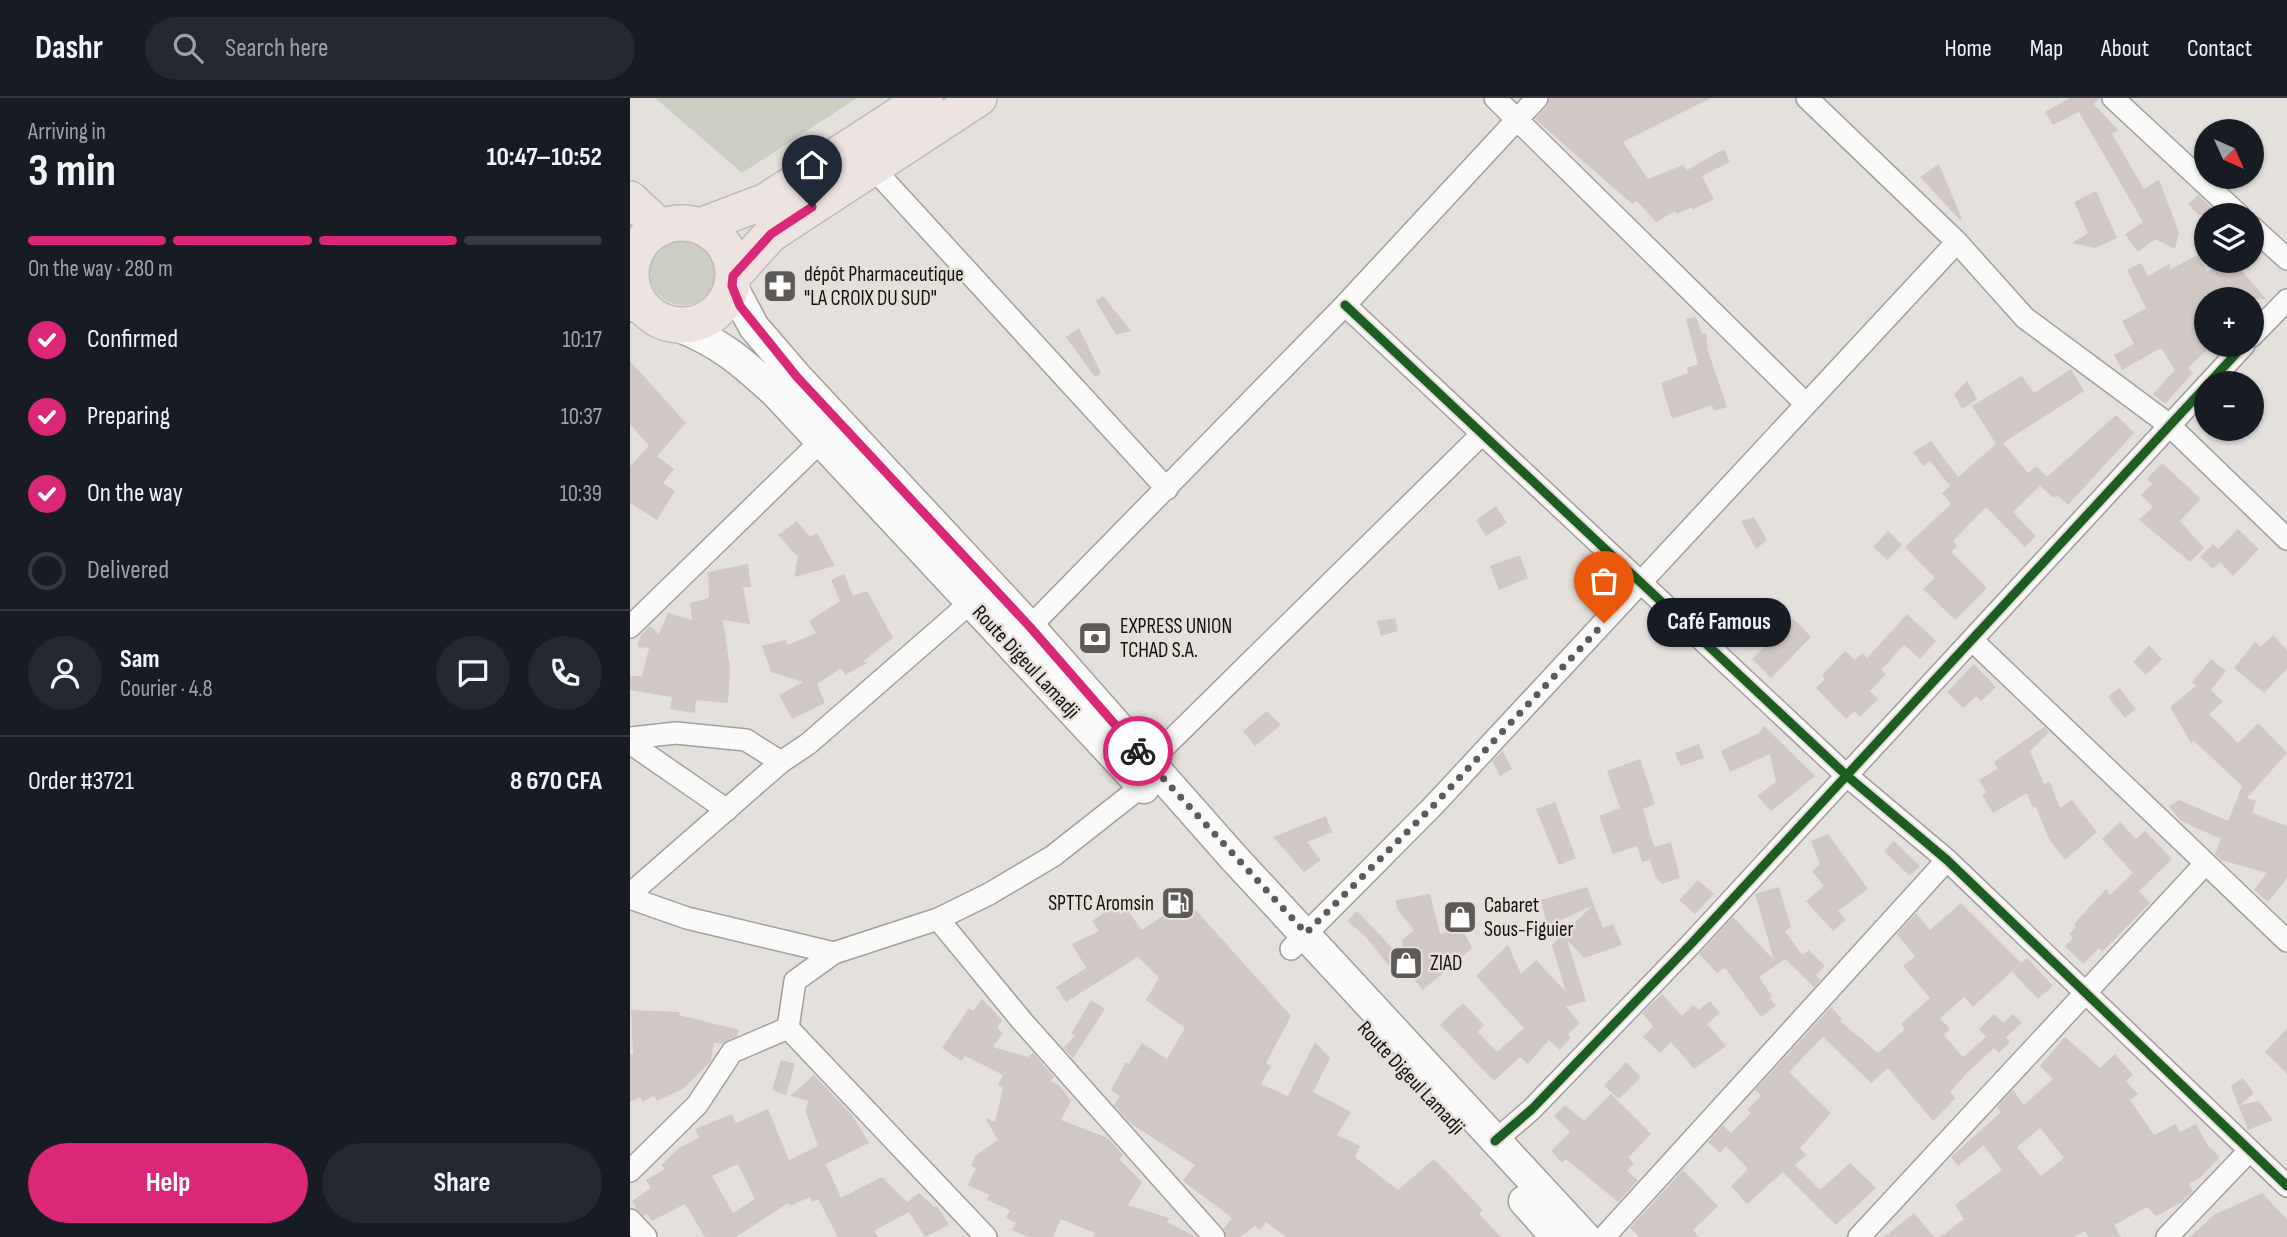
<!DOCTYPE html>
<meta charset="utf-8">
<style>
:root{--surface:#171b24;--page:#242831;--text:#f1f3f6;--muted:#9ea1a6;--line:#363941;--accent:#db2777}
body{margin:0;font-family:"Sofia Sans Condensed",sans-serif;background:var(--page);color:var(--text);height:100vh;display:flex;flex-direction:column;font-size:26px;white-space:nowrap}
*{box-sizing:border-box;margin:0}
p{font-size:23px;color:var(--muted)}
.icon{flex:none;width:38px;height:38px;fill:none;stroke:currentColor;stroke-width:2;stroke-linecap:round;stroke-linejoin:round}
.map{position:relative;flex:1;overflow:hidden}
.panel{display:flex;flex-direction:column;background:var(--surface);width:630px}
.panel>*{flex:none}
.needle{width:46px;rotate:135deg}
.buttons{position:absolute;left:1564px;top:21px;display:grid;gap:14px}
.buttons a{display:grid;place-items:center;width:70px;height:70px;border-radius:50%;background:var(--surface);box-shadow:0 2px 5px #0004;font-size:35px}
.pin{position:absolute;display:grid;place-items:center;width:60px;height:60px;color:#fff;margin:-72px -30px;border-radius:50% 50% 50% 0;rotate:-45deg;box-shadow:0 0 7px #0007}
.pin .icon{rotate:45deg}
.courier{position:absolute;display:grid;place-items:center;width:70px;height:70px;margin:-35px;border:5px solid #db2777;border-radius:50%;background:#fff;color:#222;box-shadow:0 2px 9px #0007}
.bubble{position:absolute;height:49px;border-radius:24px;background:var(--surface);box-shadow:0 2px 5px #0004;font-size:23px;font-weight:700;line-height:49px;text-align:center}
.head em{font-style:normal;font-weight:700}
.head div{display:flex;flex-direction:column-reverse}
.head{display:flex;align-items:center;justify-content:space-between;height:119px;padding:0 28px}
h1{font-size:46px;font-weight:700;line-height:52px}
.bar{display:grid;grid-template-columns:repeat(4,1fr);gap:10px 7px;align-content:center;height:84px;padding:0 28px}
.bar i{height:9px;border-radius:5px;background:var(--line)}
.bar .selected{background:var(--accent)}
.bar p{grid-column:span 4}
.line{display:flex;align-items:center;gap:18px;padding:0 28px;border-top:2px solid var(--line)}
.line div{flex:1}
.round{display:grid;place-items:center;flex:none;width:74px;height:74px;border-radius:37px;background:var(--page)}
ol{padding:0 28px;list-style:none}
li{display:flex;align-items:center;gap:21px;height:77px}
li p{margin-inline-start:auto}
li .icon{padding:7px;border-radius:50%;background:var(--accent);color:#fff;stroke-width:4}
li:last-child{color:var(--muted)}
li i{width:38px;height:38px;border:4px solid var(--line);border-radius:50%}
.button{display:flex;gap:14px;margin-top:auto;padding:14px 28px}
.button a{flex:1;height:80px;border-radius:42px;background:var(--accent);color:#fff;font-size:28px;font-weight:700;line-height:80px;text-align:center}
.button a+a{background:var(--page);color:var(--text)}
header{display:flex;align-items:center;gap:42px;box-sizing:border-box;height:98px;padding:0 35px;background:var(--surface);border-bottom:2px solid var(--line)}
header strong{font-size:33px}
nav{display:flex;gap:38px;margin-inline-start:auto;font-size:24px}
.search{width:490px;height:63px;background:var(--page);display:flex;align-items:center;gap:18px;box-sizing:border-box;padding:0 24px;border-radius:38px;color:var(--muted);font-size:26px}
main{display:flex;flex:1;min-height:0}
.map>svg:first-child{display:block}
.green{fill:#cccec3}
.building{fill:#d1c8c5;fill-rule:evenodd}
.lines{fill:none;stroke-linecap:round;stroke-linejoin:round}
.minor-casing{stroke:#a29f9c;stroke-width:24}
.tertiary-casing{stroke:#a29f9c;stroke-width:30}
.secondary-casing{stroke:#a29f9c;stroke-width:33}
.trunk-casing{stroke:#bdbbb9;stroke-width:38}
.minor{stroke:#fbfafa;stroke-width:21}
.tertiary{stroke:#fbfafa;stroke-width:26}
.secondary{stroke:#fbfafa;stroke-width:30}
.trunk{stroke:#ede4e2;stroke-width:35}
.cycleway-casing{stroke:#e7e0d9;stroke-width:13}
.cycleway{stroke:#1b5e20;stroke-width:9}
.done{stroke:#5d5a57;stroke-width:7;stroke-dasharray:0 12.6}
.route{stroke:#db2777;stroke-width:9}
.labels{text-anchor:middle;dominant-baseline:central;stroke-width:5;stroke-linejoin:round;paint-order:stroke}
.poi-label{font-size:21px;fill:#141210;stroke:#e7e0d9;text-anchor:start}
.street-label{font-size:21px;fill:#141210;stroke:#e7e0d9}
</style>
<header>
<strong>Dashr</strong>
<div class="search"><svg class="icon" aria-label="search" viewBox="0 0 24 24"><circle cx="10" cy="10" r="6"/><path d="M15 15l6 6"/></svg>Search here</div>
<nav><a>Home</a><a>Map</a><a>About</a><a>Contact</a></nav>
</header>
<main>
<section class="panel">
<div class="head"><div><h1>3 min</h1><p>Arriving in</p></div><em>10:47–10:52</em></div>
<div class="bar"><i class="selected"></i><i class="selected"></i><i class="selected"></i><i></i><p>On the way · 280 m</p></div>
<ol>
<li><svg class="icon" aria-label="check" viewBox="0 0 24 24"><path d="M5 12l5 5 9-10"/></svg>Confirmed<p>10:17</p></li>
<li><svg class="icon" aria-label="check" viewBox="0 0 24 24"><path d="M5 12l5 5 9-10"/></svg>Preparing<p>10:37</p></li>
<li><svg class="icon" aria-label="check" viewBox="0 0 24 24"><path d="M5 12l5 5 9-10"/></svg>On the way<p>10:39</p></li>
<li><i></i>Delivered</li>
</ol>
<div class="line" style="height:126px"><a class="round"><svg class="icon" aria-label="person" viewBox="0 0 24 24"><circle cx="12" cy="8" r="4"/><path d="M4 21q1-7 8-7t8 7"/></svg></a><div><b>Sam</b><p>Courier · 4.8</p></div><a class="round"><svg class="icon" aria-label="chat" viewBox="0 0 24 24"><path d="M4 5h16v11H9l-5 4z"/></svg></a><a class="round"><svg class="icon" aria-label="phone" viewBox="0 0 24 24"><path d="M5 4h4l2 5-3 2q2 4 5 5l2-3 5 2v4C11 20 4 13 5 4z"/></svg></a></div>
<div class="line" style="height:91px"><div>Order #3721</div><b>8 670 CFA</b></div>
<div class="button"><a>Help</a><a>Share</a></div>
</section>
<div class="map">
<svg width="1657" height="1139" viewBox="0 0 1657 1139">
<rect width="100%" height="100%" fill="#e4e0dc"/>
<!-- green -->
<path class="green" d="M25,0H227L112,75Z
M19 173a34 34 0 1 1 68 0a34 34 0 1 1-68 0Z"/>
<!-- building -->
<path class="building" d="M920,0H1081L993,44L1018,81L1053,67L1057,72L1094,51L1100,64L1072,78L1084,101L1062,112V109L1046,116L1045,113L1026,124L1007,103L1002,106L905,21L917,8Z
M1440,0H1470L1464,6L1488,32L1482,36L1514,91L1529,82L1549,134L1545,151L1525,141L1508,154L1495,136L1513,124L1449,14L1423,27L1415,14Z
M1309,66L1332,121L1330,122L1290,79Z
M1466,93L1487,140L1465,150L1442,145L1458,135L1444,104Z
M1568,97L1590,117H1568L1558,106Z
M1568,157L1577,174L1594,166L1598,171L1606,166L1636,201H1577V252L1558,270L1563,275L1535,306L1523,296L1545,272L1531,250L1492,272L1484,257L1504,246L1492,223L1516,210L1497,172L1511,165L1518,178L1541,165L1539,172Z
M473,198L501,233L486,237L466,203Z
M1066,219L1072,236L1076,235L1078,253L1097,309L1084,313L1082,307L1042,321L1031,285L1058,275L1057,270L1068,266L1056,221Z
M449,230L471,275L465,279L436,239Z
M0,263L56,325L27,358L44,371L33,385L45,393L27,422L0,405V368L19,348L0,326Z
M1441,271L1454,293L1373,345L1398,375L1406,368L1417,379L1486,317L1504,335L1438,407L1427,397L1424,400L1410,388L1383,414L1406,438L1395,449L1356,409L1323,443L1327,448L1321,454L1357,490L1325,522L1293,491L1305,480L1275,449L1321,406L1312,395L1320,388L1300,363L1293,368L1283,354L1301,343L1328,379L1366,346L1342,308L1392,278L1404,295Z
M1337,283L1347,301L1332,311L1324,296Z
M1532,365L1571,401L1550,423L1574,450L1560,464L1509,422L1523,409L1511,397L1522,386L1517,381Z
M866,408L877,425L856,438L846,422Z
M1124,419L1137,442L1126,451L1111,423Z
M167,423L180,439L187,435L205,468L164,479L168,459L148,437Z
M1608,431L1629,451L1603,478L1590,464L1583,471L1570,459L1583,446L1588,451Z
M1258,433L1272,447L1257,462L1243,449Z
M890,457L898,480L869,492L860,468Z
M118,466L121,489H113L120,526L93,522L100,570L98,605L66,602L65,615L40,611L42,599L0,592V578H12L19,550L7,549L11,537L20,528L29,536L38,515L62,522L60,505L79,500L78,474Z
M214,476L223,498L237,493L263,540L233,563L237,565L215,577L211,570L187,586L195,605L162,621L149,597L173,584L141,574L132,548L155,542L158,547L186,535L179,523L210,503L201,482Z
M1277,516L1306,543L1290,561L1274,547L1251,572L1256,576L1240,593L1248,601L1230,619L1225,613L1216,621L1186,590L1195,581L1192,577L1215,553L1225,562L1232,555L1237,560Z
M765,520L768,533L751,538L747,523Z
M1164,521L1181,539L1141,580L1122,561Z
M1643,537L1657,552V571L1634,595L1604,570L1625,544L1631,549Z
M1519,547L1532,561L1516,577L1503,564Z
M1581,561L1596,573L1581,592L1593,604L1579,616L1608,645L1628,625L1657,655L1617,700L1626,703L1622,715L1657,728V780L1638,804L1624,792L1637,775L1591,762L1585,756L1591,741L1551,723L1539,708L1549,702L1598,723L1612,688L1564,643L1561,645L1540,609L1566,588L1562,584Z
M1344,566L1366,589L1351,603L1346,598L1333,610L1317,594Z
M1489,590L1506,611L1495,620L1478,599Z
M637,613L651,627L625,648L613,633Z
M1134,628L1185,678L1141,713L1127,698L1146,684L1140,656L1100,674L1091,653L1129,635Z
M1414,629L1419,634L1400,653L1414,686L1420,684L1430,710L1442,702L1467,734L1435,762L1419,741L1406,709L1403,710L1397,695L1363,715L1352,697L1356,694L1349,682L1367,671L1364,664Z
M1069,646L1074,660L1051,668L1045,655Z
M873,653L882,671L870,678L862,663Z
M1010,661L1025,706L1013,711L1024,749L1041,744L1050,780L1032,786L1026,780L1020,762L1012,764L1007,748L983,756L969,718L990,710L977,673Z
M925,704L946,760L929,767L906,711Z
M696,718L702,734L677,744L691,762L674,774L643,739Z
M1490,724L1506,741L1515,733L1542,761L1509,793L1520,805L1472,854L1469,850L1453,866L1435,848L1443,840L1439,836L1446,829L1444,826L1476,791L1480,797L1503,775L1472,741Z
M1198,736L1238,791L1208,813L1216,822L1203,833L1176,803L1194,788L1182,773L1190,766L1181,743Z
M1264,743L1290,768L1280,778L1254,753Z
M1068,782L1084,796L1065,816L1049,802Z
M957,789L973,830L983,826L992,847L954,860L937,842L956,903L936,909L950,925L938,936L941,939L930,952L919,942L898,966L890,959L864,983L810,927L833,905L854,927L848,934L867,954L894,930L846,878L878,847L891,876L906,862L936,894L922,847L962,808L917,828L911,802Z
M1149,789L1161,829L1155,833L1172,857L1179,852L1195,868L1186,877L1190,882L1184,889L1155,861L1129,879L1142,898L1140,900L1146,908L1131,919L1095,870L1087,875L1069,856L1103,819L1144,862L1125,796Z
M800,796L810,836L832,831L842,850L793,892L777,873L772,842L784,832L767,811L766,802Z
M554,804L560,812L563,809L661,918L636,965L641,968L631,986L658,998L685,944L700,960L683,994L721,1014L707,1037L730,1048L725,1059L768,1092L804,1061L853,1112L849,1116L871,1139H656L636,1124L630,1132L625,1128L610,1139H597L594,1130L602,1120L553,1083L565,1067L500,1025L484,1007L490,998L481,992L496,964L499,966L512,945L537,961L555,930L516,902L529,880L508,859L436,904L426,889L456,870L442,846L469,833L462,823L475,814L485,808L491,817L497,812L512,832Z
M1331,805L1391,865L1343,909L1334,899L1310,920L1320,931L1314,937L1333,959L1356,939L1349,931L1364,916L1373,925L1383,916L1392,925L1376,939L1380,944L1369,955L1364,950L1338,974L1320,994L1326,1000L1303,1023L1258,970L1241,985L1193,939L1159,974L1201,1015L1170,1050L1176,1057L1165,1067L1190,1092L1220,1065L1246,1090L1206,1127L1153,1074L1117,1106L1101,1088L1118,1071L1096,1048L1090,1055L1078,1044L1093,1027L1101,1035L1121,1015L1117,1012L1131,998L1125,992L1201,909L1212,921L1210,923L1248,955L1275,931L1271,926L1300,900L1273,868L1285,858L1267,836L1286,815L1300,832Z
M727,813L770,858L759,868L736,839L717,823Z
M1397,860L1423,888L1408,901L1382,874Z
M1032,896L1052,918L1063,907L1069,912L1080,903L1090,915L1077,926L1096,948L1064,971L1041,944L1030,955L1013,939L1023,928L1012,915Z
M352,901L372,922L367,930L373,935L363,949L398,959L403,955L424,979L420,983L429,987L441,1003L431,1022L478,1040L493,1057L489,1061L512,1084L498,1107L539,1120L537,1124L566,1139H463L465,1135L431,1121L423,1139H398L382,1132L386,1125L376,1120L380,1112L357,1102L359,1097L338,1087L346,1070L341,1068L345,1058L368,1042L355,1020L365,1024L373,990L368,987L373,977L335,958L331,963L312,950L339,910L343,913Z
M461,902L475,911L443,960L433,950L445,938L441,936Z
M1,912L50,914L49,917L109,932L107,938L92,946L84,944L81,963L53,991L27,1003L24,998L12,1004L10,999L0,1004V956H3Z
M1657,930V976L1635,954Z
M1435,939L1470,970L1485,956L1503,977L1496,983L1508,996L1500,1002L1524,1037L1546,1026L1550,1034L1566,1026L1578,1048L1590,1059L1570,1080L1559,1086L1563,1093L1552,1104L1526,1118L1517,1109L1484,1127L1491,1139H1458L1455,1133L1444,1139H1310L1334,1121L1325,1107L1372,1072L1353,1047L1328,1068L1321,1059L1371,1014L1367,1009L1383,992L1394,1007L1423,981L1410,968ZM1410,1030L1434,1060L1411,1078L1387,1049Z
M151,962L165,966L156,997L142,992Z
M996,964L1011,979L989,1001L974,988Z
M184,977L222,1017L239,1045L196,1066L211,1100L252,1079L277,1104L289,1095L304,1109L307,1108L319,1127L295,1139L279,1114L244,1133L248,1139H208L188,1101L182,1104L180,1099L160,1108L158,1105L106,1139H75L55,1106L22,1123L17,1116L14,1118L7,1112L2,1103L21,1090L16,1082L35,1071L31,1067L49,1050L69,1040L65,1031L102,1016L106,1025L138,1011L159,1062L188,1048L175,1012L179,1003L160,998ZM108,1066L125,1101L103,1115L82,1078Z
M1613,980L1624,995L1610,1007L1629,1003L1643,1022L1618,1032L1601,988Z
M981,996L1021,1036L998,1060L1004,1065L997,1073L1008,1082L988,1104L936,1061L932,1065L921,1053L940,1034L924,1018L935,1007L954,1023Z
M1053,1072L1088,1108L1063,1132L1069,1139H1009L1000,1130Z
M1632,1095L1657,1121V1139H1560L1584,1117Z
M1284,1115L1304,1139H1254Z"/>
<g class="lines">
<!-- minor casing -->
<g class="minor-casing">
<path id="minor" d="M865,0L1176,306
M1177,0L1327,144L1395,220L1538,326L1657,441
M1483,0L1609,117
M243,70L537,391
M1622,129L1657,161
M715,207L1216,677L1317,762L1657,1088
M1622,238L1657,202
M0,529L191,343
M390,539L715,207L907,0
M1342,542L1657,843
M0,640L46,635L116,642L151,664L178,646L340,505
M0,645L97,712
M518,665L851,337
M0,796L151,664
M0,800L57,820L204,855
M308,821L392,923L584,1139
M661,851L803,708L1327,144
M158,930L165,883L204,855L308,821L359,796L423,758L512,688
M158,930L356,1139
M865,1043L902,1011L1061,846L1614,247
M0,1073L67,1007L102,954L158,930
M0,1122L16,1139
M974,1139L1317,762
M1229,1139L1574,767
M1537,1139L1619,1053"/>
</g>
<!-- tertiary casing -->
<g class="tertiary-casing">
<path id="tertiary" d="M0,210L9,204"/>
</g>
<!-- secondary casing -->
<g class="secondary-casing">
<path id="secondary" d="M102,188L124,229L167,279L400,529L604,760L955,1139
M48,228C92,246 111,263 146,295L514,690
M894,1103L926,1139"/>
</g>
<!-- trunk casing -->
<g class="trunk-casing">
<path id="trunk" d="M0,101L31,130
M1 176a51 51 0 1 1 102 0a51 51 0 1 1-102 0Z
M70,128L136,103L295,0
M103,178L141,136L349,0"/>
</g>
<!-- minor -->
<use href="#minor" class="minor"/>
<!-- tertiary -->
<use href="#tertiary" class="tertiary"/>
<!-- secondary -->
<use href="#secondary" class="secondary"/>
<!-- trunk -->
<use href="#trunk" class="trunk"/>
<!-- cycleway casing -->
<g class="cycleway-casing">
<path id="cycleway" d="M715,207L1216,677L1317,762L1657,1088
M865,1043L902,1011L1061,846L1614,247"/>
</g>
<!-- cycleway -->
<use href="#cycleway" class="cycleway"/>
</g>
<g class="lines">
<!-- done -->
<path class="done" d="M508,653L676,835L803,708L974,525"/>
<!-- route -->
<path class="route" d="M182,109L141,136L103,178L102,188L110,208L167,279L400,529L508,653"/>
</g>
<!-- icons -->
<defs>
<g id="pharmacy-square" transform="scale(1.75)"><rect x="-9" y="-9" width="18" height="18" rx="4" fill="#5d5a57" stroke="#e7e0d9"/><path d="M-2-6h4v4h4v4h-4v4h-4v-4h-4v-4h4Z" fill="#fff"/></g>
<g id="bank-square" transform="scale(1.75)"><rect x="-9" y="-9" width="18" height="18" rx="4" fill="#5d5a57" stroke="#e7e0d9"/><path d="M-6-4H6V4H-6ZM0-2.3a2.3 2.3 0 1 0 0 4.6a2.3 2.3 0 1 0 0-4.6Z" fill="#fff"/></g>
<g id="fuel-square" transform="scale(1.75)"><rect x="-9" y="-9" width="18" height="18" rx="4" fill="#5d5a57" stroke="#e7e0d9"/><path d="M-5.5-6h7V0h2V4h1.3V-2.5L3-4.5l.8-.8L6-3V5H2.5V1h-1V6h-7ZM-4.2-4.7v3.2H.2V-4.7Z" fill="#fff"/></g>
<g id="shop-square" transform="scale(1.75)"><rect x="-9" y="-9" width="18" height="18" rx="4" fill="#5d5a57" stroke="#e7e0d9"/><path d="M-5-2.5h2.3a2.7 3.5 0 0 1 5.4 0H5L5.5 6h-11ZM-1.5-2.5h3a1.5 2.3 0 0 0-3 0Z" fill="#fff"/></g>
</defs>
<g fill-rule="evenodd">
<use href="#pharmacy-square" x="150" y="188"/>
<use href="#bank-square" x="465" y="540"/>
<use href="#fuel-square" x="548" y="805"/>
<use href="#shop-square" x="830" y="819"/>
<use href="#shop-square" x="776" y="865"/>
</g>
<g class="labels">
<!-- poi labels -->
<g class="poi-label">
<text x="174" y="176">dépôt Pharmaceutique<tspan x="174" dy="24">"LA CROIX DU SUD"</tspan></text>
<text x="490" y="528">EXPRESS UNION<tspan x="490" dy="24">TCHAD S.A.</tspan></text>
<text x="524" y="805" text-anchor="end">SPTTC Aromsin</text>
<text x="854" y="807">Cabaret<tspan x="854" dy="24">Sous-Figuier</tspan></text>
<text x="800" y="865">ZIAD</text>
</g>
<!-- street labels -->
<g class="street-label">
<text transform="translate(396 564) rotate(47)">Route Digeul Lamadji</text>
<text transform="translate(781 980) rotate(47)">Route Digeul Lamadji</text>
</g>
</g>
</svg>
<div class="buttons">
<a><svg class="needle" viewBox="-14 -14 28 28"><path d="M0-13l5 13h-10z" fill="#e53935"/><path d="M0 13l5-13h-10z" fill="#9ea1a6"/></svg></a>
<a><svg class="icon" aria-label="layers" viewBox="0 0 24 24"><path d="M12 4l9 5-9 5-9-5zM3 14l9 5 9-5"/></svg></a>
<a>+</a>
<a>−</a>
</div>
<div class="pin" style="left:974px;top:525px;background:#ea580c"><svg class="icon" aria-label="bag" viewBox="0 0 24 24"><path d="M5 8h14l-1 12H6zM9 8a3 3 0 0 1 6 0"/></svg></div>
<div class="pin" style="left:182px;top:109px;background:#1f2937"><svg class="icon" aria-label="home" viewBox="0 0 24 24"><path d="M3 11l9-7 9 7M6 9v11h12V9"/></svg></div>
<div class="courier" style="left:508px;top:653px"><svg class="icon" aria-label="bike" viewBox="0 0 24 24"><circle cx="6" cy="16" r="4"/><circle cx="18" cy="16" r="4"/><path d="M6 16l4-8h5l3 8M10 8l3 8H6M13 5h3"/></svg></div>
<div class="bubble" style="left:1017px;top:500px;width:144px">Café Famous</div>
</div>
</main>
